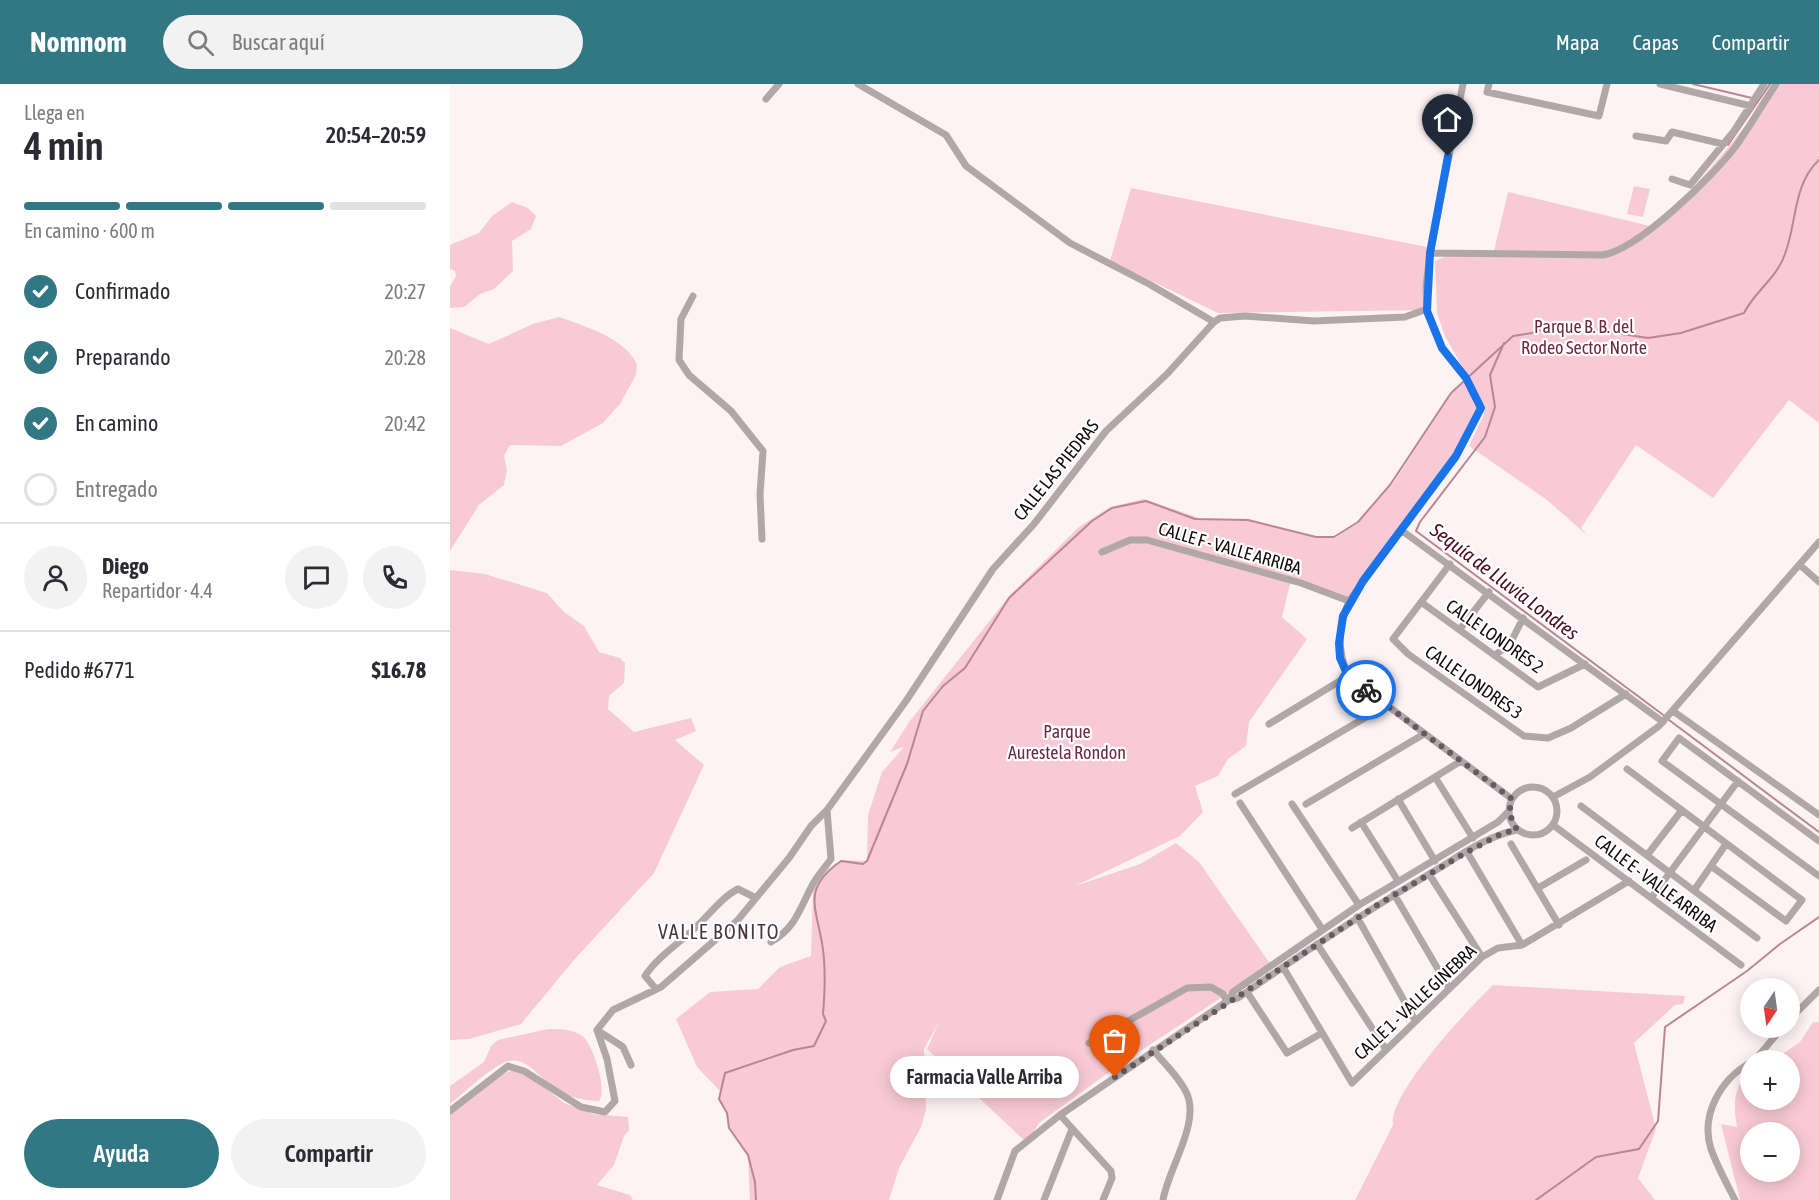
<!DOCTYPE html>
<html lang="es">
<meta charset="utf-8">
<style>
:root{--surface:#fff;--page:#f2f2f3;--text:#2b2b33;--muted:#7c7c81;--line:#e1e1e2;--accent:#317784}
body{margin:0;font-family:"Asap Condensed",sans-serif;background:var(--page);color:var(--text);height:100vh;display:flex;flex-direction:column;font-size:22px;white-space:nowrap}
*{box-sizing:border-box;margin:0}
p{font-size:20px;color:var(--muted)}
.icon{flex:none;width:33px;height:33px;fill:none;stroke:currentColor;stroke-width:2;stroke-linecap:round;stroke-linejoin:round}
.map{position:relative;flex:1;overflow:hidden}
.sheet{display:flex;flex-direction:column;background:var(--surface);width:450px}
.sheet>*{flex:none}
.needle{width:39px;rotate:193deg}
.fabs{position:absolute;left:1290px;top:894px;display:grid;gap:12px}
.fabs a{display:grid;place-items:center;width:60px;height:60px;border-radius:50%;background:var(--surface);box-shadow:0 3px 15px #0003;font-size:30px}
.pin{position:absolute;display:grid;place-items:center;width:51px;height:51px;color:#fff;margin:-62px -26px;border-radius:50% 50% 50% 0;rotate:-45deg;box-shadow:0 0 6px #0007}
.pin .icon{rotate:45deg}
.courier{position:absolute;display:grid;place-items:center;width:60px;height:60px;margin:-30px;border:4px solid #1a73e8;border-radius:50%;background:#fff;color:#222;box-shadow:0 2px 8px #0007}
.bubble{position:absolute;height:42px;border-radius:21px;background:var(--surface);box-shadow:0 3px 15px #0003;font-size:20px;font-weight:600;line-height:42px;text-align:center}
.headline em{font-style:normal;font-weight:600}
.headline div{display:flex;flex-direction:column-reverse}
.headline{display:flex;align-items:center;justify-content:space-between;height:102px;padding:0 24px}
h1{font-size:39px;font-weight:600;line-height:45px}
.bar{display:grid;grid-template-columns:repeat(4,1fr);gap:9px 6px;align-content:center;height:72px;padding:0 24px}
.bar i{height:8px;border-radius:4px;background:var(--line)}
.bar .on{background:var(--accent)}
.bar p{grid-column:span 4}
.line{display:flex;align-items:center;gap:15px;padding:0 24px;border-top:2px solid var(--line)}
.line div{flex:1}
.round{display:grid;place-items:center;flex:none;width:63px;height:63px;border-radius:32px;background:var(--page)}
ol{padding:0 24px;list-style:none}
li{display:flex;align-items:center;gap:18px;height:66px}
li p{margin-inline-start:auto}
li .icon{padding:6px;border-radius:50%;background:var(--accent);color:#fff;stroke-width:4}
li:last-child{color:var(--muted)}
li i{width:33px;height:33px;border:3px solid var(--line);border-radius:50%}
.action{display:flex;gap:12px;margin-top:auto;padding:12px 24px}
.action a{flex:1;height:69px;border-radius:36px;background:var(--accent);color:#fff;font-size:24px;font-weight:600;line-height:69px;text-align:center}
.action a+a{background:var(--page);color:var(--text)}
header{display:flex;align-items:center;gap:36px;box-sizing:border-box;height:84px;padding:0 30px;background:var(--accent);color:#fff}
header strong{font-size:28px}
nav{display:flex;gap:33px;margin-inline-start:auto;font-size:21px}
.search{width:420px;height:54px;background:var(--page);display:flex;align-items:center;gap:15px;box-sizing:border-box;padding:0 21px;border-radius:33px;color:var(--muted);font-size:22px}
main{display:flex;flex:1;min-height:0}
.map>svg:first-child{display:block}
.green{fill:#f8cad5;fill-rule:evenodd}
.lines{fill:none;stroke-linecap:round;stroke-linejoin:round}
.stream{stroke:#bb8693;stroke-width:2}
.street{stroke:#b1a6a8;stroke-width:7}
.done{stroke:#645c5e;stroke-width:6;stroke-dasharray:0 10.8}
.route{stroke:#1a73e8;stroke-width:8}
.labels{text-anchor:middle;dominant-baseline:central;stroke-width:4.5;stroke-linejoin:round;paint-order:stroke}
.park-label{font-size:18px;fill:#6d2a40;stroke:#fff}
.street-label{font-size:18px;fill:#120a0c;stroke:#fff}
.water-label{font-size:20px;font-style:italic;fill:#4e0c26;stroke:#fff}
.neighbourhood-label{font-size:20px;letter-spacing:1.5px;fill:#4b373c;stroke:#fff}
</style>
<header>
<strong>Nomnom</strong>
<div class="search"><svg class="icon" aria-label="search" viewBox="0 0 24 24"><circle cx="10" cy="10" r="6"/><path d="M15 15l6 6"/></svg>Buscar aquí</div>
<nav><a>Mapa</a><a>Capas</a><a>Compartir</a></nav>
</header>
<main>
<section class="sheet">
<div class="headline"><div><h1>4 min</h1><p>Llega en</p></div><em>20:54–20:59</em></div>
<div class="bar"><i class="on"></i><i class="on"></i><i class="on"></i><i></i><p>En camino · 600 m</p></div>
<ol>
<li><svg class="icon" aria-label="check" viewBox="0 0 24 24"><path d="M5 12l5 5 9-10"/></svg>Confirmado<p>20:27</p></li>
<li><svg class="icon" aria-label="check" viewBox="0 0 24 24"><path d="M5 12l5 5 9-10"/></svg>Preparando<p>20:28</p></li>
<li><svg class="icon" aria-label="check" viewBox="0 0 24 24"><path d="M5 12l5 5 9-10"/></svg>En camino<p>20:42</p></li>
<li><i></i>Entregado</li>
</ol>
<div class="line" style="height:108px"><a class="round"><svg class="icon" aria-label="person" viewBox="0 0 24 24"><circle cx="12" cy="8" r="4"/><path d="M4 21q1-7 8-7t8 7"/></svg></a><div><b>Diego</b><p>Repartidor · 4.4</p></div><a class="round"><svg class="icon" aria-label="chat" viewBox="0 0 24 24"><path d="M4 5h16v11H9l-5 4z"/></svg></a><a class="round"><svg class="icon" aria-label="phone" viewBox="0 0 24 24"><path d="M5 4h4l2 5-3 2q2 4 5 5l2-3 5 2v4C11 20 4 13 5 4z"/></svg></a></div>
<div class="line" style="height:78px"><div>Pedido #6771</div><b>$16.78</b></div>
<div class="action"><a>Ayuda</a><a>Compartir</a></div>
</section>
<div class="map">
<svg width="1369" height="1116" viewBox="0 0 1369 1116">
<rect width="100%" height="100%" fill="#fdf3f5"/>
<!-- green -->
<path class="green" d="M1326,0H1369V339L1339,316L1263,414L1186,361L1131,444L1138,452L1097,416L1019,362L1033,333L1035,324L995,252L987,229L985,177L999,171H1043L1058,108L1204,143C1252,97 1288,54 1326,0Z
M1184,102L1200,105L1193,133L1177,130Z
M681,104L977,163L974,226L768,229L660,177Z
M62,118L78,124L86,132L81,145L62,157L63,187L44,205L30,210L14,223L0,224V202L6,192L5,187L0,185V161L29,149L42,132Z
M109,233C134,242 176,254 187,281L186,291L170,320L153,339L111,362L60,361L54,372L57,386L54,401L29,421L0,467V244L39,260L83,240Z
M1016,296L1029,325L1015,353L898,514L841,496L832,533L857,555L799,638L796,662L778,675L768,692L745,702L753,728L730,752L625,802L690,780L726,759L749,778L821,881L669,981L589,1039L577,1059L477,965L489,938L474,965L476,1026L471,1043L449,1084L439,1116H300L298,1073L279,1044L277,1029L269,1015L271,1008L247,983L226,935L260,908L308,905L330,883L361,872L363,807L374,788L391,776L417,777L418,731L432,688L454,663L440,668L459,638L561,510L629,443L660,423L694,415L755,436H798L866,453L885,454L908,439L942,401L1001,310Z
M0,486L35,490L97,509L114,528L134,542L149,568L170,574L175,579L174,599L159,612L158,625L184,648L241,634L246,647L225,656L254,681L204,789L124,876L71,940L19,955L0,956Z
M1043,901L1235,912L1233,920L1225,921L1184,959L1206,1045L1188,1094L1205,1116H905L943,1041C937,1011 1020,923 1043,901Z
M1363,938H1369V1116H1290L1271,1040L1287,1043C1283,1021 1283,1003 1300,987V1016H1340V976H1324L1350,958ZM1300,1048H1340V1088H1300Z
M98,945C109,945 122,945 131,951C143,958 158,1007 149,1017C133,1017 114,1012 101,1002C87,991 73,968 51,980C33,990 16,1007 0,1020V1002L34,978L41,962L48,956Z
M64,985L74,987L114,1019L143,1030L178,1033L179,1046L174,1052L164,1081L147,1101L180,1111L183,1116H0V1031L49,992Z"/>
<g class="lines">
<!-- stream -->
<path class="stream" d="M1243,0L1302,14
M1278,61L1320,0
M1054,259L1040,291L1045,323L1035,353L970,438L966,447L1216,633
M1219,636L1369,748
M306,1116L305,1098L298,1071L279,1044L277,1029L269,1015L275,989L343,966L364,962L376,937L373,930C375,907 376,882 372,859C365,820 353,804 391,777L413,780L417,777L457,680L473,627L493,602L515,584L559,514L642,437L662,424L696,417L745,435L798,436L866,453H884L908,438L940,401L1001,309L1063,252L1082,249L1106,240L1198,254L1231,249L1294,229C1305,207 1327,194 1335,170C1347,138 1343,100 1369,76
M1086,1116L1146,1073L1189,1065L1208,1037L1215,943L1297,887L1330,860L1369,833"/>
<!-- street -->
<path class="street" d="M408,0L496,51L516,82L620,159L699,200L764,238
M1013,0L980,169L976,202L977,227L992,264L1016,293L1031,324L1006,372L899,517C888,544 887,565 898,592L1062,715
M1039,0L1037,8L1149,32L1157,0
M1210,0L1301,22
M316,15L329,0
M1186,52L1216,57L1222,48L1273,60
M1222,95L1240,101L1284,47L1314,0
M980,169L1152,171C1187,167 1264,91 1286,62C1300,42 1312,21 1326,0
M243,212L231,235L229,276L239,291L281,327L313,367L310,410L312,455
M951,446L1213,638
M652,468L680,456H697L851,499L899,517
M1000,480L943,555L958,570L1074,652L1098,654L1121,644L1176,610
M1350,481L1369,498
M971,518L1088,603L1135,580
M1010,545L1039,508
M1045,571L1060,560L1073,534
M1223,627L1369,731
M819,640L898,592
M1177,685L1352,816L1336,837L1261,782
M985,693L1023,754
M1059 727a24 24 0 1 1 48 0a24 24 0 1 1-48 0Z
M785,710L935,622
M1103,713L1140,693L1209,642L1369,458
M948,715L985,777
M790,719L872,845
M842,720L909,821
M856,720L974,650
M1131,722L1307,854
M911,738L948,797
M1103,741L1291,881
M902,744L1011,677
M1369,757L1229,654L1212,677L1369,792
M1061,760L1109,841
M1017,768L1072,861
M1198,770L1232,726
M979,790L1032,873
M1088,804L1136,776
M1245,805L1276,760
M944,810L999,904
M1201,814L1288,697
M907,833L965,936
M321,858C347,843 350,823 364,798C369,790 375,783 381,775L377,726
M867,860L935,964
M833,883L902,999L1032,873L1048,864L1072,861L1179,797
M206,905L195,892C208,872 230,859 246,843C260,830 272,813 288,805L306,814
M797,908L837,969L872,949
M779,916L783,908L909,821L1048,738L1059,727
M1340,935L1369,906
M147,946L163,926L211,903L287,837L339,774L361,742L377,726L456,617L543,485L584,440L656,347L717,290L764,238L770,234L795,232L864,237L955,233L977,225
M147,946L173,963L181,981
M639,959L737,904L761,903L773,910L777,917
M703,966C714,979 730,994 737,1010C750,1040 718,1085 713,1116
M1305,976L1332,944
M0,1027L58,982L74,987L131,1023L155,1028L165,1017L157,975L147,946
M610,1031L661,1087L662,1094L653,1116
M547,1116L565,1067L610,1031L779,916L788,914C851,870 915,828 981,789C1008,773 1036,752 1067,746
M594,1116L622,1045
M1285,1116C1277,1100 1267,1082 1261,1065C1250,1031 1271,995 1300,979"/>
</g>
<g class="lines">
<!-- done -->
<path class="done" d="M665,993L929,820L1017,768L1053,749L1067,746L1059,729L1062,715L916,606"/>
<!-- route -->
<path class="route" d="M916,606L898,592L890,574L889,559L893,532L913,497L1006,372L1031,324L1016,294L992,264L977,227L980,169L998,72"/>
</g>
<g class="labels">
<!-- park labels -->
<g class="park-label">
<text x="1134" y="242">Parque B. B. del<tspan x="1134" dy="21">Rodeo Sector Norte</tspan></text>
<text x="617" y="647">Parque<tspan x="617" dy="21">Aurestela Rondon</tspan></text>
</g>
<!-- street labels -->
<g class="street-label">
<text transform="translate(606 386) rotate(-51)">CALLE LAS PIEDRAS</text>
<text transform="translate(780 464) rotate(16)">CALLE F - VALLE ARRIBA</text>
<text transform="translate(1045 552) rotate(35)">CALLE LONDRES 2</text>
<text transform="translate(1024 598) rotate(35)">CALLE LONDRES 3</text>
<text transform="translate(1206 799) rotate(37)">CALLE E - VALLE ARRIBA</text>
<text transform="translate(965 918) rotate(-43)">CALLE 1 - VALLE GINEBRA</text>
</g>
<!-- water labels -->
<g class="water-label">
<text transform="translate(1055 497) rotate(37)">Sequía de Lluvia Londres</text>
</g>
<!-- neighbourhood labels -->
<g class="neighbourhood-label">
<text x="269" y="847">VALLE BONITO</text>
</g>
</g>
</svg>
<div class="fabs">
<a><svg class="needle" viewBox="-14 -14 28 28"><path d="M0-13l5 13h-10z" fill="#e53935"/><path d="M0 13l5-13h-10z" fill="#7c7c81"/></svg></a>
<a>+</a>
<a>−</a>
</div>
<div class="pin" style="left:665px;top:993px;background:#ea580c"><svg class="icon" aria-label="bag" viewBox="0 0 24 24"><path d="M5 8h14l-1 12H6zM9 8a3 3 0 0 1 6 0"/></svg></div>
<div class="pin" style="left:998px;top:72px;background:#1f2937"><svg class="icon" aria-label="home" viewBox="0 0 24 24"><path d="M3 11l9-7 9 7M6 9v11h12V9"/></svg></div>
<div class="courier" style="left:916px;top:606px"><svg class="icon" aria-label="bike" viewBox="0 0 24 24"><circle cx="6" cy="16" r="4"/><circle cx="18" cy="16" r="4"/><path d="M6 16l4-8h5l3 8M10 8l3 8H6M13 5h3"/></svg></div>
<div class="bubble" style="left:440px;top:972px;width:189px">Farmacia Valle Arriba</div>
</div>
</main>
